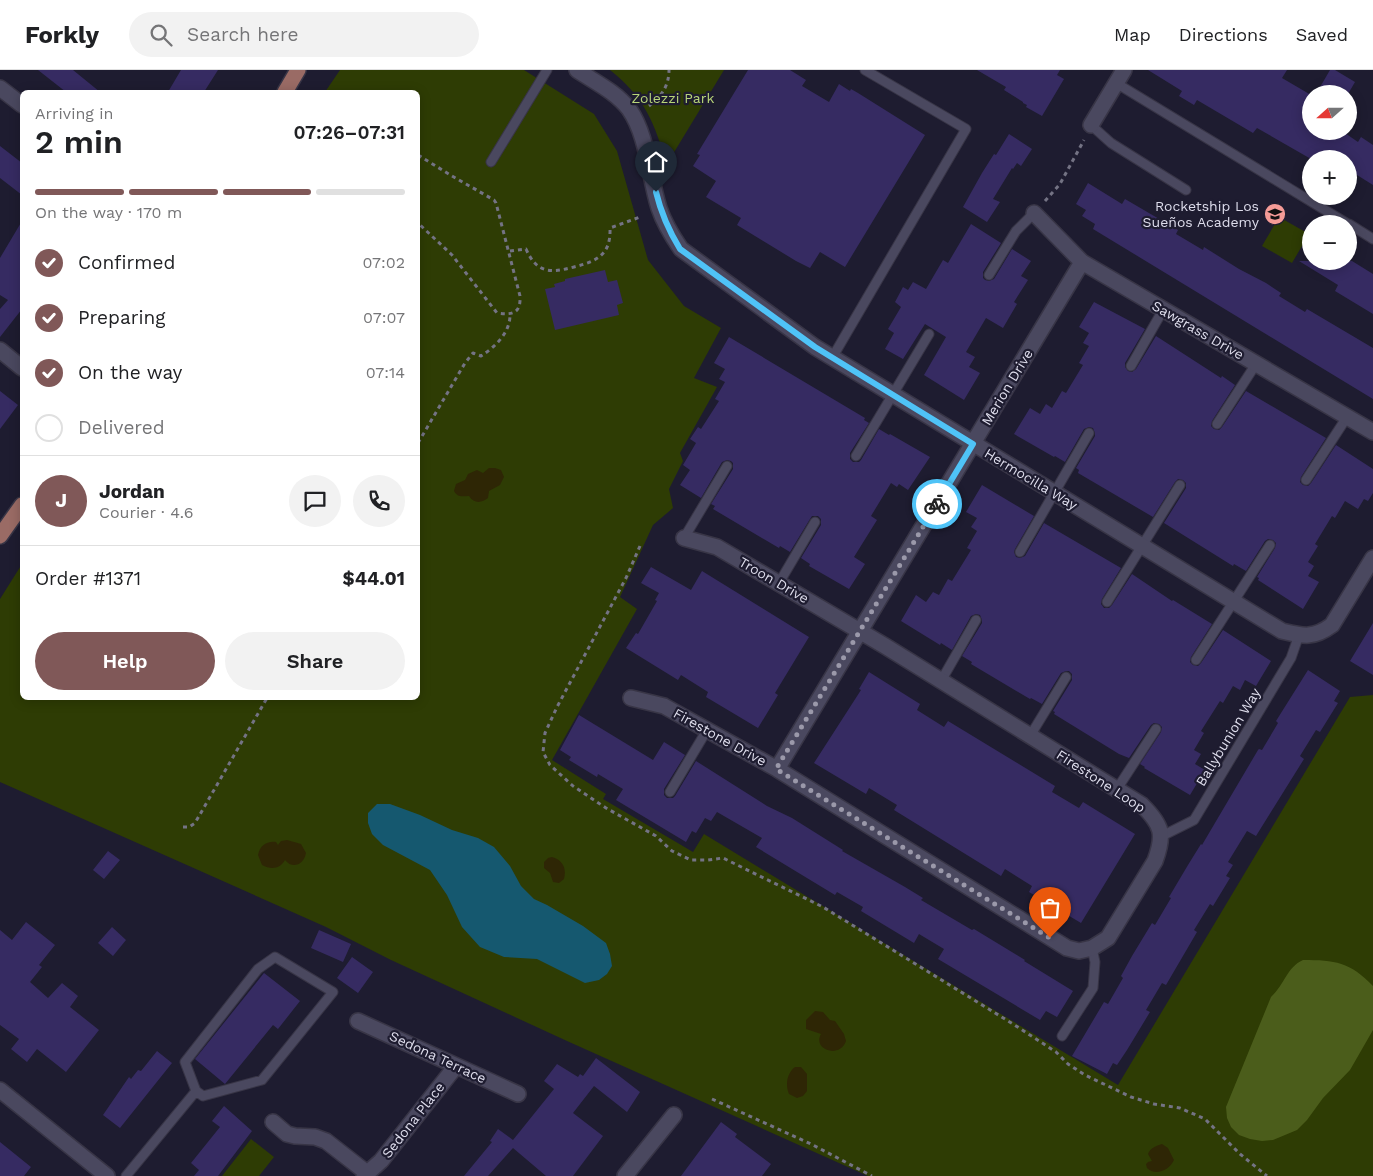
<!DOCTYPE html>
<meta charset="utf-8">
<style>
:root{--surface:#fff;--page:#f2f2f2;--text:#202124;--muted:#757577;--line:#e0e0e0;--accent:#805858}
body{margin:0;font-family:"Work Sans",sans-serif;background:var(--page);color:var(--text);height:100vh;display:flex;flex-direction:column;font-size:19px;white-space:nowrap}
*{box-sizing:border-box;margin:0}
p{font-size:16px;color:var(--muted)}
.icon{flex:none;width:28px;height:28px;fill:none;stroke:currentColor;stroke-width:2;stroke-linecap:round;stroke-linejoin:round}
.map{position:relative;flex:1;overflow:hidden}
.drawer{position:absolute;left:20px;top:20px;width:400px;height:610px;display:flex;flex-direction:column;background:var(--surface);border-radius:8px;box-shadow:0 2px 12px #0003}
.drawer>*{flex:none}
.needle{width:32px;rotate:249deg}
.fabs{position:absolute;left:1302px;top:15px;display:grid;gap:10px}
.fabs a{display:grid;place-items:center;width:55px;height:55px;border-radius:50%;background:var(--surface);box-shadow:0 2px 12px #0003;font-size:25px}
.pin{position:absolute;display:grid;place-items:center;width:42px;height:42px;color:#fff;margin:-51px -21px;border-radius:50% 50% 50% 0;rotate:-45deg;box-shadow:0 0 5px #0007}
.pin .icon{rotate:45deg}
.courier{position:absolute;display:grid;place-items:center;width:50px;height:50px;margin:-25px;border:4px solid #4fc3f7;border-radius:50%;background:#fff;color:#222;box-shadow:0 1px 6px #0007}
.head em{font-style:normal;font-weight:600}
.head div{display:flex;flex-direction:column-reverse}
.head{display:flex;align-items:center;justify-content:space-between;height:85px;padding:0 15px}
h1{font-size:32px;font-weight:600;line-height:38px}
.bar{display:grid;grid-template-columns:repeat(4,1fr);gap:8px 5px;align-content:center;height:60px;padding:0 15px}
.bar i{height:6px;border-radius:4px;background:var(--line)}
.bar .active{background:var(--accent)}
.bar p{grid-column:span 4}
.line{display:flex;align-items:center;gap:12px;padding:0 15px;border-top:1px solid var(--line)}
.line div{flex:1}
.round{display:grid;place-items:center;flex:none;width:52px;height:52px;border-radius:26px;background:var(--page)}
ol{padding:0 15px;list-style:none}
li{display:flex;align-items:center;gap:15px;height:55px}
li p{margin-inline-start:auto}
li .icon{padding:5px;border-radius:50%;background:var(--accent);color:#fff;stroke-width:4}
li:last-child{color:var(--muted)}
li i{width:28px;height:28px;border:2px solid var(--line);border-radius:50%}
.primary-button{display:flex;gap:10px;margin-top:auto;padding:10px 15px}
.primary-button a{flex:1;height:58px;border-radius:30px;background:var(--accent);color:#fff;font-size:20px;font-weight:600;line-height:58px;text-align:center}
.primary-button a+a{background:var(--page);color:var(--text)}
header{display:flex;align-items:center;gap:30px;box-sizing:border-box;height:70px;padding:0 25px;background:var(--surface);border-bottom:1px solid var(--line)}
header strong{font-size:24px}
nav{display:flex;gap:28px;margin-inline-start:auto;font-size:18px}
.search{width:350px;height:45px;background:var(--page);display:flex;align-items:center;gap:12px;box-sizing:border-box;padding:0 18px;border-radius:28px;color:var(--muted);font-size:19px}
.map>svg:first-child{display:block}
.green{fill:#2e3c04}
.forest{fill:#4b5d1b}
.sand{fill:#2e2605}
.water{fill:#15586f}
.building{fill:#362b62}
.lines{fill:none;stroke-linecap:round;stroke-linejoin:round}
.lane-casing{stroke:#383546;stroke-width:11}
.street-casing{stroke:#383546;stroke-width:18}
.secondary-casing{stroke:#383546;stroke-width:18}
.primary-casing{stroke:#383546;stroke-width:18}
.path{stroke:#747384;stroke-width:3;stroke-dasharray:4 4;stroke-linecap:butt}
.lane{stroke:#4a485f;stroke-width:9}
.street{stroke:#4a485f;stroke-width:15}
.secondary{stroke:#4a485f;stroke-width:15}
.primary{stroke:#9a6b65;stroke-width:15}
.done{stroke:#9b99aa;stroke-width:5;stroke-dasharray:0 9}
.route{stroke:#4fc3f7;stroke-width:6}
.labels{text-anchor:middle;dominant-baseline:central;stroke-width:4.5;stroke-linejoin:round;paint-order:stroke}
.park-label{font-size:14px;fill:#b8d579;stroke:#1e1c30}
.poi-label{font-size:14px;fill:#deddec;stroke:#1e1c30;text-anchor:end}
.street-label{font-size:14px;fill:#deddec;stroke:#1e1c30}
</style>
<header>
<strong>Forkly</strong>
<div class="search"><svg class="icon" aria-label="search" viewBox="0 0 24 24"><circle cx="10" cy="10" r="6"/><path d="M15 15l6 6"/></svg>Search here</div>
<nav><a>Map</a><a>Directions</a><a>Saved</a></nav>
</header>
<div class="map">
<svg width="1373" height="1106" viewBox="0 0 1373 1106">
<rect width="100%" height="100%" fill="#1e1c30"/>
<!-- green -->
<path class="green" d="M340,0H524L594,44L617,81L648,190L684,236L721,258L694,308L717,317L680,383L683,391L669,419L673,438L653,455L620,527L637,539L552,690L606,724L603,729L693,782L704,764L1118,1015L1350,627L1373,625V1106H868L567,971L391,890L326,857L0,712V529L22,494V628H418V22H325Z
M610,0H724L673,84L664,86C653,48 642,26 610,0Z
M1279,147L1309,164L1292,193L1262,176Z
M251,1069L274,1087L259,1106H222Z"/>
<!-- forest -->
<path class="forest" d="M1303,890C1335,890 1350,892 1373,916V960L1350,1000L1323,1028L1307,1050L1297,1060L1273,1070L1262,1071L1250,1069L1239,1065L1231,1057L1227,1048L1226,1037L1271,927C1285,914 1287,897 1303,890Z"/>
<!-- sand -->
<path class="sand" d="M489,398H495L501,400L504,407L500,415L489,421L488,428C482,433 474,434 469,426C462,426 458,428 454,421L456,414L465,410L468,404L477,400L483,403Z
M287,770L301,774L306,783C304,794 293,800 285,790C280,799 271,800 262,795L258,785C260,776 266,771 276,772L278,775L281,771Z
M552,787C562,790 567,797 564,809L559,813L553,812L550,803L544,798V792L548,788Z
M815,941L823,942L830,950L835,951L844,964L846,971C840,989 812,980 821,964L806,959V950Z
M795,997H801L807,1004V1021L803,1026L797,1028L789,1024C785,1015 787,1003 795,997Z
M1162,1074L1168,1078L1174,1090C1169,1101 1155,1106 1147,1098L1146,1094L1148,1092L1152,1091L1148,1084C1150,1078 1156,1076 1162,1074Z"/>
<!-- water -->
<path class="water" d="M377,734H390L420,745L452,760L478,768L494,777L510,796L521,816L534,829L547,835L583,856L606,873L610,884L612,896L607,904L599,910L585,913L537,889L504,887L480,877L462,857L447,825L430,800L383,775L372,764L368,753V743Z"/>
<!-- building -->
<path class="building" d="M38,0H73L100,22H66Z
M181,0H218L204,22H168Z
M748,0H790L806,10L802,16L829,32L839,14L850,21L851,19L858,23L925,65L845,197L820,182L810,198L796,191L737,155L741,148L706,127L716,111L693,96L700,85L697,84Z
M977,0H1060L1057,5L1064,9L1042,46L1026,37L1027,35L1023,33V32L1004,20L1006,17Z
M1148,0H1287L1282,8L1311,25V61H1342L1358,72L1361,67L1373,75V115L1349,100V89H1311L1257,58L1253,63L1197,30L1194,35L1179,26L1182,21Z
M1330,0H1335L1355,12L1348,24H1316Z
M1009,64L1032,79L1021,96L1017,93L1013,99L1012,98L993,129L1000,132L987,152L963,137L982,103L994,84L996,85Z
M0,76L22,93V125L0,108Z
M1088,113L1122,134L1125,129L1178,160L1176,164L1203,180L1204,177L1239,199L1266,213L1281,223L1279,226L1305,242L1307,239L1373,278V329L1093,159L1095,154L1082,146L1086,140L1076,134Z
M22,151V239L0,267V239L8,230L0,225V188Z
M971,154L1001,173L983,202V208L985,210L989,211L994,209L1012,179L1031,191L1021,206L1028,210L1014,232L1017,234L1003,258L986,248L966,282L975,287L969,297L980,303L964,330L924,305L946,267L925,254L903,289L885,279L894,263L888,259L901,237L895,232L903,217L908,220L913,212L926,219L943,190L948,193Z
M1299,191H1352L1373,204V244L1335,221L1338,215Z
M605,200L608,212L617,210L623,233L617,235L619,245L555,260L545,219L555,217L554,214L565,211V209Z
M1094,232L1145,259L1125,293V297L1128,301L1132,302L1136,299L1156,266L1221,308L1222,306L1235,315L1212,351L1211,356L1214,359L1219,360L1222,357L1246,321L1326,368L1301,407L1300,412L1303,415L1308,416L1311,413L1336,375L1373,399V423L1368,431L1364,429L1358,439L1345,431L1335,448L1332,446L1315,474L1318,476L1308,492L1314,496L1308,506L1319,512L1303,539L1258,510L1259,508L1257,507L1275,478L1276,473L1273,470L1268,469L1265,471L1246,501L1234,494L1233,496L1164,453L1186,418V413L1183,410L1178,409L1175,412L1153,447L1078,403L1079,400L1076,398L1095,366V363L1093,358L1089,357L1084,359L1065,392L1055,386L1054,387L1014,364L1030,338L1040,344L1046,334L1052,338L1062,321L1066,323L1083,295L1079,293L1089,276L1083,273L1089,263L1079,257Z
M729,267L865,348L864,350L869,353L850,383V389L853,392H859L861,390L879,359L889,365L890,364L930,387L908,420L899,414L897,417L891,413L871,446L877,450L854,487L865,494L849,519L809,496L810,494L801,488L821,455V449L818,446H812L810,449L790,482L780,476L779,478L713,439L715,436L711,434L733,399V393L731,391L727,390L722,392L701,428L680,415L690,400L683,395L696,373L690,369L698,357L701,359L719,331L715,329L725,312L719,309L725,299L714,293Z
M0,321L18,335L0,359Z
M982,415L1034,446L1015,479L1014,482L1016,487L1020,488L1025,486L1044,453L1121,498L1102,529L1101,534L1104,538H1109L1112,535L1132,504L1172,531L1173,530L1212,554L1191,587L1190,592L1193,595L1198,596L1201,593L1223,560L1271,591L1256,616L1245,610L1240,620L1233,616L1223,633L1220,631L1201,661L1204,663L1194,680L1201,684L1195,694L1205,700L1190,725L1144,698L1145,697L1140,694L1161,662L1162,657L1159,654L1154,653L1151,655L1129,688L1119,684L1054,644L1055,642L1053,641L1072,610V604L1069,601H1066L1061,603L1042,634L1031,628L1030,629L971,594L972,592L962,586L982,553V550L980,545L976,544L971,546L952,580L941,573L940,575L901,551L916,525L926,532L933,522L939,525L948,509L952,511L971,480L967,478L977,461L971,457L977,448L966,442Z
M651,497L691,520L702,501L809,567L775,623L778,625L758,658L706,627L708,622L681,605L678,610L626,578L636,563L638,564L657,531L655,530L659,523L641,513Z
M1373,553V605L1350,591Z
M1308,600L1340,621L1334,631L1338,633L1320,662L1316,660L1300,686L1304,689L1256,766L1247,761L1228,792L1233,795L1226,806L1230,808L1213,836L1210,834L1194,860L1197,862L1166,915L1162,913L1146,940L1150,942L1127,980L1117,995L1113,993L1107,1004L1072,986L1104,932L1108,934L1123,908L1121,906L1132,886L1152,853L1155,855L1171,828L1169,827L1188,795L1201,774L1202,775L1258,680L1259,679L1262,680L1278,653L1276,651Z
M869,602L920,634L917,640L944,657L948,651L1055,716L1052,722L1079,738L1083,732L1135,764L1081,853L1029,822L1032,816L1005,799L1001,806L894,740L897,735L869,718L866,724L814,693L861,620L859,619Z
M579,645L653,690L664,672L685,685L664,719V725L667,728H673L675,726L696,691L767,736L792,748L843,780L842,781L905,817L923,828L921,830L972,860L974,859L1025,890L1024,891L1073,921L1057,947L1046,941L1040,950L938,889L944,879L919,864L914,873L861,841L863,837L837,822L835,825L756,777L762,768L717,742L711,751L705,748L696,763L692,761L686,772L616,730L623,719L598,704L597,707L569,690L571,687L560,680Z
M108,781L120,790L104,809L93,800Z
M26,852L55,875L39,895L42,897L30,912L48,928L62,913L78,926L70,937L99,960L66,1002L37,979L27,992L11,979L19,969L0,955V860L12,870Z
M112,857L126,870L113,886L98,873Z
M319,860L351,874L343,892L311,878Z
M352,887L373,902L358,923L337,908Z
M264,903L300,931L278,959L273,955L225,1014L195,989Z
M157,981L172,993L120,1058L103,1045L129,1007L131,1009L138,1000L141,1001Z
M596,988L640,1022L627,1042L594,1016L573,1043L603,1066L573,1106H546L513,1078L488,1106H464L492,1072L490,1071L498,1059L513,1070L554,1019L544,1011L557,994L578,1007L580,1004L583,1006Z
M224,1036L252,1061L218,1106H194L199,1100L191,1093L220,1057L212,1051Z
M721,1052L737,1064L735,1067L771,1094L762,1106H681Z
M0,1072L31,1097L24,1106H0Z"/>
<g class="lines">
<!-- lane casing -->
<g class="lane-casing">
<path id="lane" d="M1116,13L1348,154
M1091,55L1111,73L1186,120
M491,92L547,0
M1349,154L1373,169
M989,205L1016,161L1034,143
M832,288L966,59L865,0
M1131,296L1163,240
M1217,354L1256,294
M856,386L929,264
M1306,410L1347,347
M684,468L727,396
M1020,482L1089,363
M779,513L815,452
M1107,532L1180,415
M1196,590L1270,475
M941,611L976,550
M1030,666L1066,607
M1117,719L1156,659
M670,722L707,660
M1162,766L1194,750L1291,588L1299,565
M275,887L333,922L262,1010L203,1026L196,1021L185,992L258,899Z
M1062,966L1093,918L1095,892L1092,878
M126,1106L196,1021"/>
</g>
<!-- street casing -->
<g class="street-casing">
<path id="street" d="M577,0C595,12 616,22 629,39C648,66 649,107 659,138C664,153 672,166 681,179L815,277L1282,561C1303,566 1313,569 1332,555L1373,488
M0,18L22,35
M1091,55L1124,0
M1034,143L1082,192L1373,362
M0,280L22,298
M631,628L664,636L777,699L1067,878L1079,881L1092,878L1108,868L1155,791C1165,764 1162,755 1142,735L885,576L717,477L684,468
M777,699L1082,192
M358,951L518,1024
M273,1052L287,1064L295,1066L315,1067L326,1071L367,1103
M364,1106L381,1091L456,996
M625,1106L674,1045"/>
</g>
<!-- secondary casing -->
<g class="secondary-casing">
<path id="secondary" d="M0,1020L107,1106"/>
</g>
<!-- primary casing -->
<g class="primary-casing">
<path id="primary" d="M285,22L298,0
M0,466L22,435"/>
</g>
<!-- path -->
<path class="path" d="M649,36C661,27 669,16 669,0
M418,85L452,106L494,130L496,133L520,226C521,244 512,245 497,243L452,185L418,153
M1045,131L1060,114L1084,70
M510,181L526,179C537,204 551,203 574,197C597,191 611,185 610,158L640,147
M418,373L465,293L473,283L481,286C495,277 510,263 510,245
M640,476L626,508L557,637L545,663L543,682L550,695L573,716L606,738L656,766L672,781L691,790H708L723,788L823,837L1013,954L1056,982L1068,994L1085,1005L1131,1027L1154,1034L1180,1038L1205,1049L1240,1084L1267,1106
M183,757H189L195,753L267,628
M712,1029L811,1074L872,1106"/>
<!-- lane -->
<use href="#lane" class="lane"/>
<!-- street -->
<use href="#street" class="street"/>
<!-- secondary -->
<use href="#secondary" class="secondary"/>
<!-- primary -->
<use href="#primary" class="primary"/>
</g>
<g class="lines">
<!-- done -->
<path class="done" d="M937,434L776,699L1050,868"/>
<!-- route -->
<path class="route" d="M656,122C661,143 669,161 680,179L815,277L973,374L937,434"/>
</g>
<!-- icons -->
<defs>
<g id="school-disc" transform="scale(1.125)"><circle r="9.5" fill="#f59b97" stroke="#1e1c30"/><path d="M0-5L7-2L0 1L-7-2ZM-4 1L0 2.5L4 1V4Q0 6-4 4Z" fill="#111"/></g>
</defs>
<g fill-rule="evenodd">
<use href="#school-disc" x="1275" y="144"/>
</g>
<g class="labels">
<!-- park labels -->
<g class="park-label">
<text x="673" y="28">Zolezzi Park</text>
</g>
<!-- poi labels -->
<g class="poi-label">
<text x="1259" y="136">Rocketship Los<tspan x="1259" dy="16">Sueños Academy</tspan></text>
</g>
<!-- street labels -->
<g class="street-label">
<text transform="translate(1198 260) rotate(30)">Sawgrass Drive</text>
<text transform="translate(1007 317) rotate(-59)">Merion Drive</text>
<text transform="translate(1031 409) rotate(31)">Hermocilla Way</text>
<text transform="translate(774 510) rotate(30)">Troon Drive</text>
<text transform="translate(720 667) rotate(29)">Firestone Drive</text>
<text transform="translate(1228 667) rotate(-59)">Ballybunion Way</text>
<text transform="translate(1101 711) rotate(33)">Firestone Loop</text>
<text transform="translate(438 987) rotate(25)">Sedona Terrace</text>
<text transform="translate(413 1050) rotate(-52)">Sedona Place</text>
</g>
</g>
</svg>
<div class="fabs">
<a><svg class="needle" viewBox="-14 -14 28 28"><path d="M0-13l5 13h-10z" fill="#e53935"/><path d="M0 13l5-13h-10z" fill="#757577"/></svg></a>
<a>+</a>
<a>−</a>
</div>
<div class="pin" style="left:1050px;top:868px;background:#ea580c"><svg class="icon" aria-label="bag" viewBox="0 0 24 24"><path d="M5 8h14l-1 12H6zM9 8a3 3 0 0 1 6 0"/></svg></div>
<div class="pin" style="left:656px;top:122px;background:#1f2937"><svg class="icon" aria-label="home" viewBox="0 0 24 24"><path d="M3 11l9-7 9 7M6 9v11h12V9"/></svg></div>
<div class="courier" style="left:937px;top:434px"><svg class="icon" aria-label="bike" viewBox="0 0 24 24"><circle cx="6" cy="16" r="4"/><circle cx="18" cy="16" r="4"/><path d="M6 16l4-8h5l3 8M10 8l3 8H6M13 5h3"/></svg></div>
<section class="drawer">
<div class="head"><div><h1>2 min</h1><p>Arriving in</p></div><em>07:26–07:31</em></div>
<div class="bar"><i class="active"></i><i class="active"></i><i class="active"></i><i></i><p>On the way · 170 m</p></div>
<ol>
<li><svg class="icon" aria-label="check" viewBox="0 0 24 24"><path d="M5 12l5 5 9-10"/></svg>Confirmed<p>07:02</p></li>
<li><svg class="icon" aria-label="check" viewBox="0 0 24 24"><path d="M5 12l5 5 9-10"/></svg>Preparing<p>07:07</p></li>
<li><svg class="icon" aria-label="check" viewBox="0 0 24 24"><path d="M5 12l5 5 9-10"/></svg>On the way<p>07:14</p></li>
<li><i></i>Delivered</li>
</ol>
<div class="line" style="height:90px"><b class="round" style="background:var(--accent);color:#fff">J</b><div><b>Jordan</b><p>Courier · 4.6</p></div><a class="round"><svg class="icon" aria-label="chat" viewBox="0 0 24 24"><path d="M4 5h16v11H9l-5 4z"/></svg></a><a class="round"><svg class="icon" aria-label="phone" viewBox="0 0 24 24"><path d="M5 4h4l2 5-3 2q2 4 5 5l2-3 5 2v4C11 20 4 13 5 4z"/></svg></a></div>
<div class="line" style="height:65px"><div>Order #1371</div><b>$44.01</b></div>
<div class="primary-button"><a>Help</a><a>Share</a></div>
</section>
</div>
